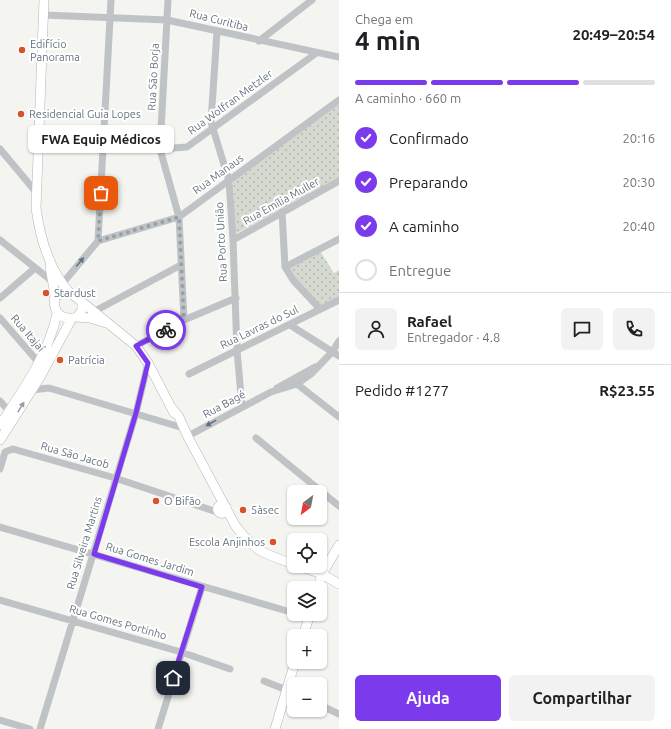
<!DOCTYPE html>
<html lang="pt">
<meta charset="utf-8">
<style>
:root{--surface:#fff;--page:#f2f2f2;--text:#202124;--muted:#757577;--line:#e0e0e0;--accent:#7c3aed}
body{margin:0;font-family:Ubuntu,sans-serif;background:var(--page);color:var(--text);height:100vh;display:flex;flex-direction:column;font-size:15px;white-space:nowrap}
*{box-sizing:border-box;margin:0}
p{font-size:13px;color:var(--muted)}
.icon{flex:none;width:22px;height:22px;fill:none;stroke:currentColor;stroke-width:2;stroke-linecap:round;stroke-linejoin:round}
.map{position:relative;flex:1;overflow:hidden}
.sheet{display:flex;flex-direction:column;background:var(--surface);width:332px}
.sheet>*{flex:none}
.needle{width:26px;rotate:212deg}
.tools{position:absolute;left:287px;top:485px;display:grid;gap:8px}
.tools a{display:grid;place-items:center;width:40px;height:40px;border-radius:6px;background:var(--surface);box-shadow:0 1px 3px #0004;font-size:20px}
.pin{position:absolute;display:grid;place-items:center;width:34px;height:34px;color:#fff;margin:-17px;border-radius:8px;box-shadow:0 2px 6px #0006}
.courier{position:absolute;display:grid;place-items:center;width:40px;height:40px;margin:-20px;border:3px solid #7c3aed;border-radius:50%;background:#fff;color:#222;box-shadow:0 1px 5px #0007}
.bubble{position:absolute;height:28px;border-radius:6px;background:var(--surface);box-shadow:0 1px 3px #0004;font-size:13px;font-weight:700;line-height:28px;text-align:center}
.head em{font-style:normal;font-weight:700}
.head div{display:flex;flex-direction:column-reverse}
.head{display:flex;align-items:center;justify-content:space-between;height:68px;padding:0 16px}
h1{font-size:26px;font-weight:700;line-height:30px}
.bar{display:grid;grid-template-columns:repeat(4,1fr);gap:6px 4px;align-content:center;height:48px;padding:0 16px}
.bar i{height:5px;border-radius:3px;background:var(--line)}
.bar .active{background:var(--accent)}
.bar p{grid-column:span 4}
.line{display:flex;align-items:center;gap:10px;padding:0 16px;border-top:1px solid var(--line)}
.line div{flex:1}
.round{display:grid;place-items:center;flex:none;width:42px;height:42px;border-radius:6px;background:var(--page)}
ol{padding:0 16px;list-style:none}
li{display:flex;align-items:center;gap:12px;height:44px}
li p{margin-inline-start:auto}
li .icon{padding:4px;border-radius:50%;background:var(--accent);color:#fff;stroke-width:4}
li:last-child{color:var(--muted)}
li i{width:22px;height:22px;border:2px solid var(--line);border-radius:50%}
.button{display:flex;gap:8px;margin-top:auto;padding:8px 16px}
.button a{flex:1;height:46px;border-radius:6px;background:var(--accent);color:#fff;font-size:16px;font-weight:700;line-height:46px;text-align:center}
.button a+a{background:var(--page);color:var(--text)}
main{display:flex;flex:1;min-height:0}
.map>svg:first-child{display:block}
.park{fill:url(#park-dots)}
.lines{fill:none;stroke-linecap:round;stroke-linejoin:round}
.major-casing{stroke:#b3b6b9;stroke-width:10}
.minor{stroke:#bfc3c6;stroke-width:7}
.major{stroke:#fff;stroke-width:9}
.oneway{fill:#65737f}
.oneway2{fill:#939da5}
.done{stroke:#97a0a7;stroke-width:4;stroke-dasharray:0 7.2}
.route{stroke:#7c3aed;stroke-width:5}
.poi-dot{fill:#d7532d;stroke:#fff;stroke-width:1.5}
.labels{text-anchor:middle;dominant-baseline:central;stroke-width:4;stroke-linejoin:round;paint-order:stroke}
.street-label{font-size:11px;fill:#65737f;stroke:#fff}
.poi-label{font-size:11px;fill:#65737f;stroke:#fff;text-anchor:start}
</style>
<main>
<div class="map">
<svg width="339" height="729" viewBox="0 0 339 729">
<defs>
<pattern id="park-dots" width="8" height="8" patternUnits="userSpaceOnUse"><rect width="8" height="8" fill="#d5dad1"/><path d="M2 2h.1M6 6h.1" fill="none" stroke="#b0b5af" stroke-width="1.8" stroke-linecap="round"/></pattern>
</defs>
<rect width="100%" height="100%" fill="#f4f4f0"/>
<!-- park -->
<path class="park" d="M336,105L339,106V178L235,234L233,181Z
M320,251L334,273L339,270V298L320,307L287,268Z"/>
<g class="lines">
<!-- major casing -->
<g class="major-casing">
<path id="major" d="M44,0L36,208C40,238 49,269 69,292
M50,266L55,296
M69,292L82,302V310L77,317C61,321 52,312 55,296Z
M82,302L136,346L148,363L174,413
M77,317L90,318L106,323
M172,408L179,417L188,437L235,525C255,552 264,554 294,564
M0,425C23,390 48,355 57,314
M0,440L40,377L72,318
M217.5 509a4.5 4.5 0 1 1 9 0a4.5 4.5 0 1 1-9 0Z
M299,566L322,574L339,584
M318,588L322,574L339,545
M303,636L310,614
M275,729L295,662"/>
</g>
<!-- minor -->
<path class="minor" d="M168,0L160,149L179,217L184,320
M44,15L167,20L339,57
M217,31L211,122L229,181L233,240L237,350L242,407
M259,41L312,0
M103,145L160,149L187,147L315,54
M0,149L36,192
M282,212L285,267L293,280L320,309
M0,240L52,281L62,284L98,241L111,0
M233,240L339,181
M98,241L179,217L339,100
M285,267L339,239
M0,298L35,268
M95,311L181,265
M0,318L39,363
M290,325L339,356
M136,346L184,320L236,298
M189,374L339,300
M297,384L339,417
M277,388L315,367
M32,390L49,388L180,427
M0,401L9,411
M188,436L271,392L297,384L311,374L333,351L339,341
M256,438L339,506
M0,469L5,452L13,449L115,478L220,513
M0,527L294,613
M0,600L181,652L230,669
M298,614L309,617
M264,681L294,693
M320,705L339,714
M0,720L30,729
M40,729L136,413L148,363
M158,729L202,587"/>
<!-- major -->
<use href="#major" class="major"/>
</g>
<!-- one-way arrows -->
<defs><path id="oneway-solid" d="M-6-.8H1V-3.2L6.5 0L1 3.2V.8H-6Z"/></defs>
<g class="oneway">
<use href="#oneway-solid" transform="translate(80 262) rotate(-50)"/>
<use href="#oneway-solid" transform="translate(211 423) rotate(151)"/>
</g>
<use class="oneway2" href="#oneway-solid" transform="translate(21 407) rotate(-58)"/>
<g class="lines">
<!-- done -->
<path class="done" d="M101,193L98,241L179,217L184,320L166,330"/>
<!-- route -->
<path class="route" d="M166,330L136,346L148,363L136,413L94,554L202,587L173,678"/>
</g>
<!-- markers -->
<g class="poi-dot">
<circle cx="22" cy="50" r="4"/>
<circle cx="21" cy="114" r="4"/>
<circle cx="46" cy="293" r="4"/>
<circle cx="60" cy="360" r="4"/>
<circle cx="156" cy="501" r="4"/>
<circle cx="243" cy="510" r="4"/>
<circle cx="273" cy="542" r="4"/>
</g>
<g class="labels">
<!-- street labels -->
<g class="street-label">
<text transform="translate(219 20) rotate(14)">Rua Curitiba</text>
<text transform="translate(153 77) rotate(-87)">Rua São Borja</text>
<text transform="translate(230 102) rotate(-36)">Rua Wolfran Metzler</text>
<text transform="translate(218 174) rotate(-36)">Rua Manaus</text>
<text transform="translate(281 201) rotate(-29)">Rua Emília Muller</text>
<text transform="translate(221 242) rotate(-93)">Rua Porto União</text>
<text transform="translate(259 327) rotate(-26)">Rua Lavras do Sul</text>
<text transform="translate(28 333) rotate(49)">Rua Itajaí</text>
<text transform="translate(224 404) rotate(-28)">Rua Bagé</text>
<text transform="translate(75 455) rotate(16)">Rua São Jacob</text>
<text transform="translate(84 543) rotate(-73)">Rua Silveira Martins</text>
<text transform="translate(150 559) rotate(17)">Rua Gomes Jardim</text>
<text transform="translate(118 622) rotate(16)">Rua Gomes Portinho</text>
</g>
<!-- poi labels -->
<g class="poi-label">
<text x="30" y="44">Edifício<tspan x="30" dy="13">Panorama</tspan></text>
<text x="29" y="114">Residencial Guia Lopes</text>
<text x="54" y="293">Stardust</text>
<text x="68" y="360">Patrícia</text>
<text x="164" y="501">O Bifão</text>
<text x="251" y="510">5àsec</text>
<text x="265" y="542" text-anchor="end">Escola Anjinhos</text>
</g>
</g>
</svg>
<div class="tools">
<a><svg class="needle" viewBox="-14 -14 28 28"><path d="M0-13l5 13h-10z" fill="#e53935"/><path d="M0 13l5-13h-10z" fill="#757577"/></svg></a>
<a><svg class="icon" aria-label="locate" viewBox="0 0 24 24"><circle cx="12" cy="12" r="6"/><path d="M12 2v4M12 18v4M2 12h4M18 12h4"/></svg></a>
<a><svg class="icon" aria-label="layers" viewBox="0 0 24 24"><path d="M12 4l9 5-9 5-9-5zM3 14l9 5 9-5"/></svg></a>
<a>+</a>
<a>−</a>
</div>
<div class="pin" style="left:101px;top:193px;background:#ea580c"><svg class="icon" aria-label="bag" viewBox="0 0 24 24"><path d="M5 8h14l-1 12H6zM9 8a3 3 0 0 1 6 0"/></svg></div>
<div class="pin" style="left:173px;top:678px;background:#1f2937"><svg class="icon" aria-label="home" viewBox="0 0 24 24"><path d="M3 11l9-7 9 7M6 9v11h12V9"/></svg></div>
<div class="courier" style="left:166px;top:330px"><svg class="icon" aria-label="bike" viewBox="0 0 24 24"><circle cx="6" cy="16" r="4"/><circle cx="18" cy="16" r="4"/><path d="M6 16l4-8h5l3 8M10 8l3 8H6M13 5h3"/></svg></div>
<div class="bubble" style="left:28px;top:125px;width:146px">FWA Equip Médicos</div>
</div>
<section class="sheet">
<div class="head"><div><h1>4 min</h1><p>Chega em</p></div><em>20:49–20:54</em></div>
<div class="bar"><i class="active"></i><i class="active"></i><i class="active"></i><i></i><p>A caminho · 660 m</p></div>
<ol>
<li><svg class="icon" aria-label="check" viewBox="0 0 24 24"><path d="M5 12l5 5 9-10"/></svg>Confirmado<p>20:16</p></li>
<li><svg class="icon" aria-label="check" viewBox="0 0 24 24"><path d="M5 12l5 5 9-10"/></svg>Preparando<p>20:30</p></li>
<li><svg class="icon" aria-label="check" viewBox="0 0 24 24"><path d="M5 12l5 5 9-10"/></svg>A caminho<p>20:40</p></li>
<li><i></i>Entregue</li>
</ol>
<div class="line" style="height:72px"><a class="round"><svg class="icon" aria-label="person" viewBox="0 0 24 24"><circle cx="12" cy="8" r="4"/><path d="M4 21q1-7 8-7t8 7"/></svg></a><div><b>Rafael</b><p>Entregador · 4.8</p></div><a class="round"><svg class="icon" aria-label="chat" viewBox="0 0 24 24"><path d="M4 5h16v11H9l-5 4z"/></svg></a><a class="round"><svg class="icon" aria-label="phone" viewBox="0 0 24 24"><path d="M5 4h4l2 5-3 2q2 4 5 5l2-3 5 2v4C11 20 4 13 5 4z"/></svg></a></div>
<div class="line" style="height:52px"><div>Pedido #1277</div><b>R$23.55</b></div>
<div class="button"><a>Ajuda</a><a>Compartilhar</a></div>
</section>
</main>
